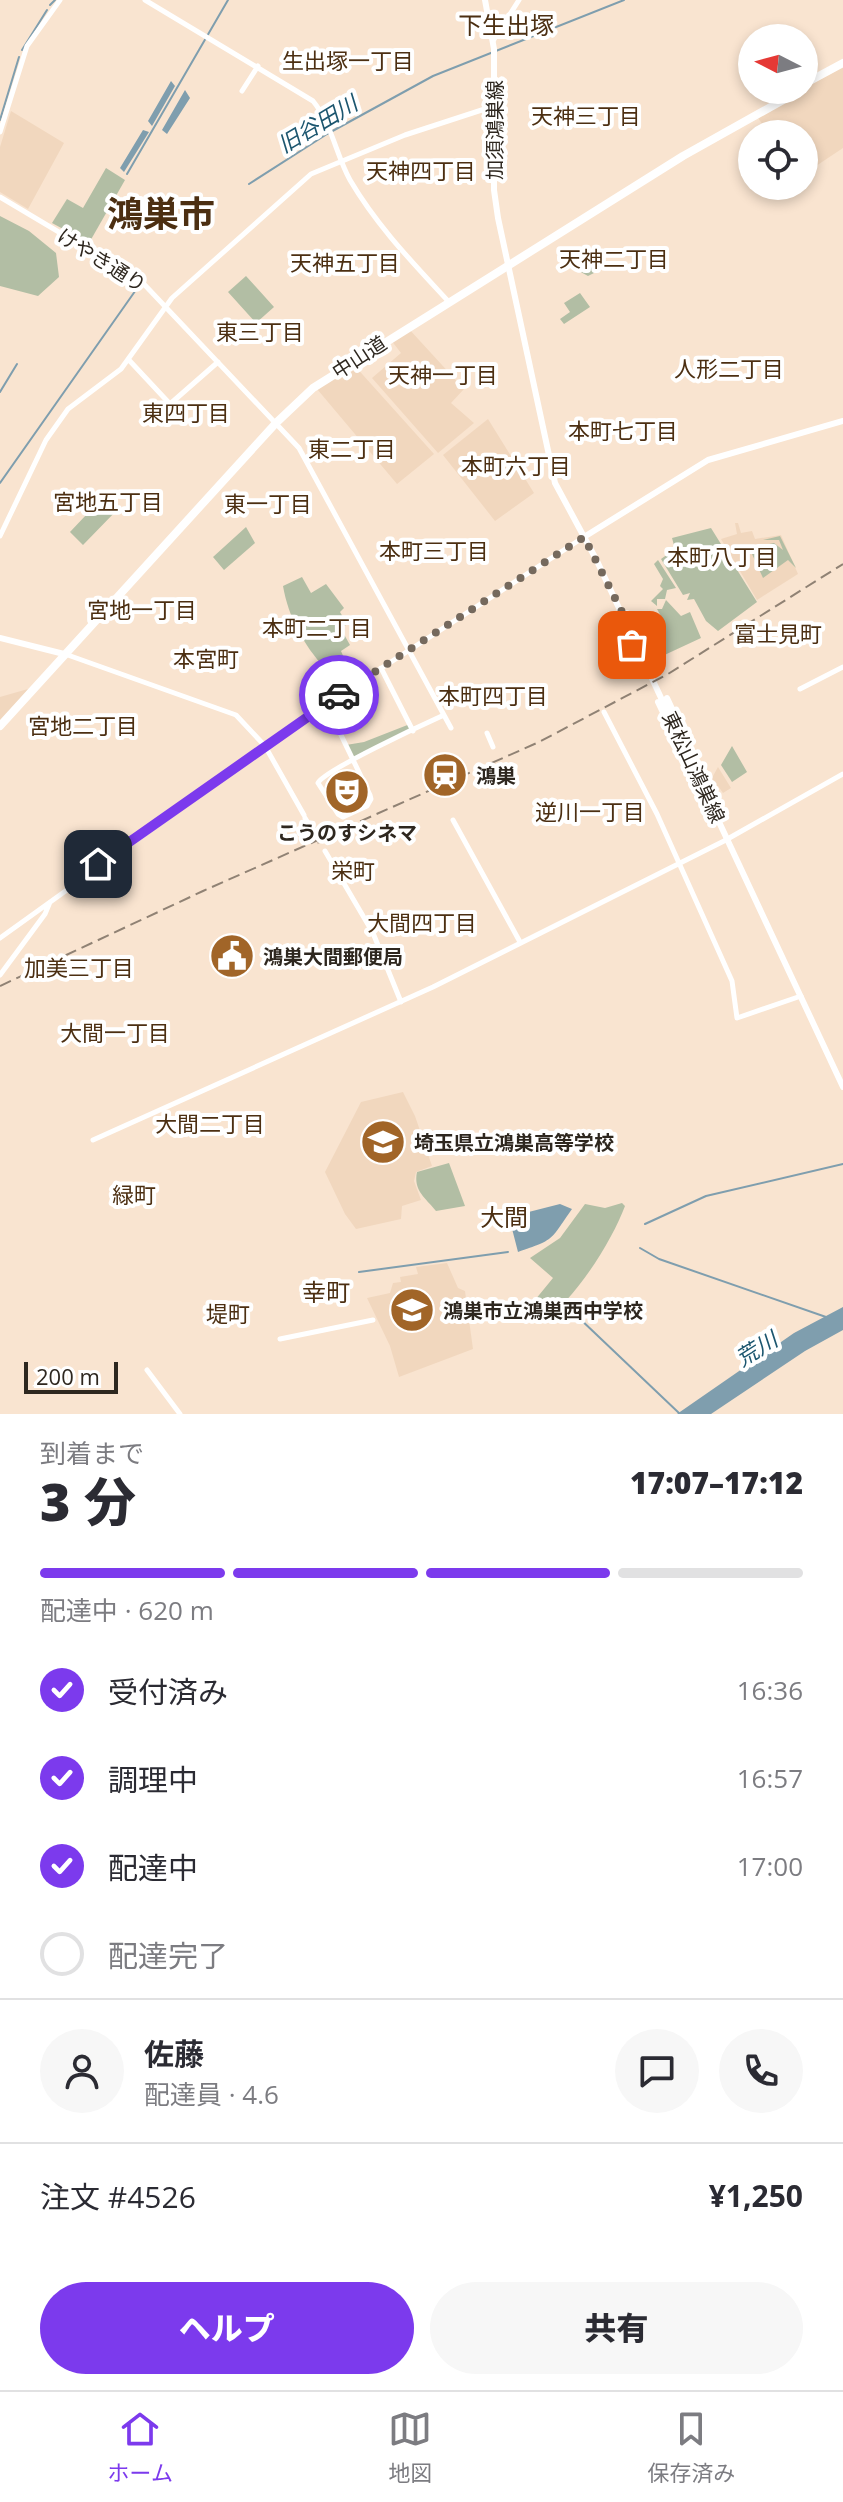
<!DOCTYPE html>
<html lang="ja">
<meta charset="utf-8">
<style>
:root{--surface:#fff;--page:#f7f7f7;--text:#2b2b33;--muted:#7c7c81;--line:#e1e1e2;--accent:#7c3aed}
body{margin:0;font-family:"Open Sans","Noto Sans JP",sans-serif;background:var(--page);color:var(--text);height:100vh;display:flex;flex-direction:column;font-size:30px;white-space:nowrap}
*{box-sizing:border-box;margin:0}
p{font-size:26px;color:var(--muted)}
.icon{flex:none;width:44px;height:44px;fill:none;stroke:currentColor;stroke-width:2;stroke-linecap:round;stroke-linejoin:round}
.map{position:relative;height:1414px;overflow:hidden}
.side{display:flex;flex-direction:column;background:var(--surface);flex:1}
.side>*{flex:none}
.needle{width:52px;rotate:276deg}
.buttons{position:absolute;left:738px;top:24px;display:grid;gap:16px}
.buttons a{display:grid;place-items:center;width:80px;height:80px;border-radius:50%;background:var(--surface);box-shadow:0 4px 12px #0003;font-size:40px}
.scale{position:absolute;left:24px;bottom:20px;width:94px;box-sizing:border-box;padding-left:8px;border:4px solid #2e271f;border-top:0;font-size:22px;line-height:28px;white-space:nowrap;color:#2e271f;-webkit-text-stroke:6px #fff;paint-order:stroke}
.pin{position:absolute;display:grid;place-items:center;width:68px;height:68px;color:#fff;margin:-34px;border-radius:16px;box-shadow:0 4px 12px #0006}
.courier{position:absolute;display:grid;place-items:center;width:80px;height:80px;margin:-40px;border:6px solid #7c3aed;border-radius:50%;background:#fff;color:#222;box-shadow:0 2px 10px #0007}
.overview em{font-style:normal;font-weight:800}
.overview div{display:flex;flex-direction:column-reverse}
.overview{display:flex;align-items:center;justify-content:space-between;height:136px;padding:0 40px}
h1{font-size:52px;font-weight:800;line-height:60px}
.bar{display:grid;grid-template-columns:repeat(4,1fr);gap:12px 8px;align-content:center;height:96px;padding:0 40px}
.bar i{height:10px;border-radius:6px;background:var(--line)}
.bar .selected{background:var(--accent)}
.bar p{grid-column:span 4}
.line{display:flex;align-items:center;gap:20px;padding:0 40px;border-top:2px solid var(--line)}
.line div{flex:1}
.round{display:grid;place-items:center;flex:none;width:84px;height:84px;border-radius:42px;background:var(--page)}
ol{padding:0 40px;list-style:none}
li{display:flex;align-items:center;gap:24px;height:88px}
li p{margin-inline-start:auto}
li .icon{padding:8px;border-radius:50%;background:var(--accent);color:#fff;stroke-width:4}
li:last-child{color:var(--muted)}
li i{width:44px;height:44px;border:4px solid var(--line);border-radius:50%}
.cta{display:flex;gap:16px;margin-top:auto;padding:16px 40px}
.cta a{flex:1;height:92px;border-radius:48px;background:var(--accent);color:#fff;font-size:32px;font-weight:800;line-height:92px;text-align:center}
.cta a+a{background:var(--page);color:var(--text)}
.menu{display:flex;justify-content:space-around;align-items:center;height:112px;border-top:2px solid var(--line);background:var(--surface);font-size:22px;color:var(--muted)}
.menu a{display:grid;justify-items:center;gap:4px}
.menu .selected{color:var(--accent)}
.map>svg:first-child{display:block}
.built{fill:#f1d7be}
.green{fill:#b2bea4}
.water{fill:#7f9eae}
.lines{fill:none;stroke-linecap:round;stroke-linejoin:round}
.stream{stroke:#7f9eae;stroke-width:2}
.secondary-tunnel{stroke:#d0bead;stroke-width:5;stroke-dasharray:5 2.5;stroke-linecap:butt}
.secondary{stroke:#fff;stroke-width:5}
.primary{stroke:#fff;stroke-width:6}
.highway{stroke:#fff;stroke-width:8}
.rail{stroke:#908274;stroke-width:2;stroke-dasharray:12 6;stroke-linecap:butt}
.done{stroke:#75695d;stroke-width:8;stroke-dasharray:0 14.4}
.route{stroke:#7c3aed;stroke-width:10}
.labels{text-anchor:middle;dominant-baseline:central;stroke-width:8;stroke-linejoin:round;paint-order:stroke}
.street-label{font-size:20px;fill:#2e271f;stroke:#fff}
.poi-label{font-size:20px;font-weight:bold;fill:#2e271f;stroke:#fff;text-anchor:start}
.neighbourhood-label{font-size:22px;fill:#4c2f12;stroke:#fff}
.water-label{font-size:22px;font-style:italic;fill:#1c566f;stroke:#fff}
.quarter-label{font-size:24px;fill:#4c2f12;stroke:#fff}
.town-label{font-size:36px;font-weight:bold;fill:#4c2f12;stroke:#fff}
</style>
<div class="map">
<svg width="843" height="1414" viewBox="0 0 843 1414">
<rect width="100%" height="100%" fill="#f9e4d0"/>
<!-- built -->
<path class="built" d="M843,67V148L804,174V134H769L756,115Z
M11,111L64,143L28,209L0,192V147Z
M409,329L464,389L451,403L474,423L438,453L372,378L401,353L391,340Z
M354,365L434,454L397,484L317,389Z
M488,419L534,493L495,521L443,455Z
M735,523H738L741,533L752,531L755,539L781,535L798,574L757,600L721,539L737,534Z
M28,689L26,692L0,721V697Z
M718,767L731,788L723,793L718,786L711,790L708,785Z
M403,1092L415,1116L432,1166L416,1172L414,1181L421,1200L402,1206L401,1219L356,1229L345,1214L325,1172L361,1102Z
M447,1263L458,1288L465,1291L473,1349L399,1377L390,1346L367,1298L390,1293L393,1283L401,1282L400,1277L418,1274L416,1267Z"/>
<!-- green -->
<path class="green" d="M106,168L125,180L89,243L52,223L67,199L83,208Z
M0,216L29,231L56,253L59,277L38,296L0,286Z
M584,255L601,261L594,273L588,276L577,270Z
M246,276L274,307L256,323L228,292Z
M580,293L590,307L564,324L560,319L570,312L564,303Z
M104,496L118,509L83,545L70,532Z
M246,527L255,543L224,570L213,557Z
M711,528L757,602L718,631L706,621L694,599L687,600L690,593L683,595L661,559L675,549L672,538Z
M780,536L796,568L788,560L763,578L752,554L759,550V546L774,543L783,550L779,540H763Z
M658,560L676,588L667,590L665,599H657V606L651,601L663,589L660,586L663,579L654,564Z
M302,577L311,593L326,584L344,608L340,612L347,624L341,629L350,645L341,651L344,658L325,668C304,646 288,616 283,586Z
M666,600L681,616L690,612L701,638L658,658L643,638L663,620L657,609H662Z
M410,724L413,731L353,761L346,745L364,742Z
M732,746L747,772L732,782L721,765Z
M449,1163L465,1206L436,1211C426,1198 413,1191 417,1172Z
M622,1203L625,1206C612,1241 574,1302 542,1321L535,1300L553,1278L530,1258L560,1238L585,1204L605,1208Z"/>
<!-- water -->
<path class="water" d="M171,81L175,86L152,126L148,121Z
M185,90L190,98L167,134L162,130Z
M143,130L149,132L124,172L120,168Z
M560,1204L572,1209C549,1242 555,1239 518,1252L509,1217Z
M843,1307V1330L805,1351L711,1414H677L794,1333Z"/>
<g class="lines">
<!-- stream -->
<path class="stream" d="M50,5L55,0
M22,50L47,10
M0,120L19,57
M127,174L228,0
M249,184L327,134L433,76L624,0
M0,392L17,364
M0,483L138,287
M645,1224L706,1196L843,1164
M640,1248L659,1259L826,1317
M359,1272L508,1252
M578,1317L680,1414"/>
<!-- secondary-tunnel -->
<path class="secondary-tunnel" d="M315,834L320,843"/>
<!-- secondary -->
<path class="secondary" d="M145,0L313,101C332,124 336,155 350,180C377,226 413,263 448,301
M493,41L519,0
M242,91L258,66
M0,132L27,46L60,0
M0,197L141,281L299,448L451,728
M128,359L170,404L218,362
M0,536L46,440L68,409L121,369L172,298L311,174L405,135L494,106
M65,654L236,715L265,746L304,815
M381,668L413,731
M800,689L843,667
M326,704L370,795L371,799L367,806L343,817L338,814L318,783C323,771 424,724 444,715
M604,712L657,814L732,981L737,1018L801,996
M487,733L493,747
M305,818L315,834
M453,820L520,942
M325,851L373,933L401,1002
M0,938L326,704L584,537
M0,975L45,914L50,902
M93,1140L433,987L724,841L843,774
M280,1339L373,1320
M147,1370L180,1414"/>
<!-- primary -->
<path class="primary" d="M485,0L494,49V190L498,218L555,483L597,561L843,1087
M584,537L708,460L843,421
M623,614L620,618L645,671
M623,614L627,613L653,667
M0,638L64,654
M667,698L697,762L695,768
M658,702L689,767L695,768"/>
<!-- highway -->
<path class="highway" d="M804,84L843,63
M0,726L276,423L313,388L683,156L801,90"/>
<!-- rail -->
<path class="rail" d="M0,986L203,891L539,742L668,674L843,564"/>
</g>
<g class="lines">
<!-- done -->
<path class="done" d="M339,695L584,537L623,614L620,618L632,645"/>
<!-- route -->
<path class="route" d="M98,864L339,695"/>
</g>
<!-- icons -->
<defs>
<g id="station-disc" transform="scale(2.3)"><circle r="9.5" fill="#a16528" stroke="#fff"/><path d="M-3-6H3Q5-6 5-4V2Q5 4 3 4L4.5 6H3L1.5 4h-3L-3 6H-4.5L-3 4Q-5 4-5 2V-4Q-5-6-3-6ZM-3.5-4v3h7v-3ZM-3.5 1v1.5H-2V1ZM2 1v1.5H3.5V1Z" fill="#fff"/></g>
<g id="theatre-disc" transform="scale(2.3)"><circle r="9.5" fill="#a16528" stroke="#fff"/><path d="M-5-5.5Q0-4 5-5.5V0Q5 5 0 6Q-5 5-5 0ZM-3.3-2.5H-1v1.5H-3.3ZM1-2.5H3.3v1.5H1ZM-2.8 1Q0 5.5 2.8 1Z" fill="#fff"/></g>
<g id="civic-disc" transform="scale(2.3)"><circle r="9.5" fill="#a16528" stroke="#fff"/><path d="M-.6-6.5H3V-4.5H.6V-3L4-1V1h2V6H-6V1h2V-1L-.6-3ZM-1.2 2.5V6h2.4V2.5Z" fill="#fff"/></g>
<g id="school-disc" transform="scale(2.3)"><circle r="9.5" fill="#a16528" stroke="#fff"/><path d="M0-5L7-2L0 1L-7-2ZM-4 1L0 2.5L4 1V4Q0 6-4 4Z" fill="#fff"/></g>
</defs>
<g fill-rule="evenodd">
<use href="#station-disc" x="445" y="775"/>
<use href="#theatre-disc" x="347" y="792"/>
<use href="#civic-disc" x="232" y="956"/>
<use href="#school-disc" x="383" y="1142"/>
<use href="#school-disc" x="412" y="1310"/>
</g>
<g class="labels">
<!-- street labels -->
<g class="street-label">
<text transform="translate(494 130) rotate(-90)">加須鴻巣線</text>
<text transform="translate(102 260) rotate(32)">けやき通り</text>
<text transform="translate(359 357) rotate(-33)">中山道</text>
<text transform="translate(694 767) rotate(65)">東松山鴻巣線</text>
</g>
<!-- poi labels -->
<g class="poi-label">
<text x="476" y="775">鴻巣</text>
<text x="347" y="832" text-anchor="middle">こうのすシネマ</text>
<text x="263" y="956">鴻巣大間郵便局</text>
<text x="414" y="1142">埼玉県立鴻巣高等学校</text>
<text x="443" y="1310">鴻巣市立鴻巣西中学校</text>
</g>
<!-- neighbourhood labels -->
<g class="neighbourhood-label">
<text x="348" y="60">生出塚一丁目</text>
<text x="586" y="115">天神三丁目</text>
<text x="421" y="170">天神四丁目</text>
<text x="614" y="258">天神二丁目</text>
<text x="345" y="262">天神五丁目</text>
<text x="260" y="331">東三丁目</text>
<text x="729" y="368">人形二丁目</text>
<text x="443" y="374">天神一丁目</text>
<text x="186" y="412">東四丁目</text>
<text x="623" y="430">本町七丁目</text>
<text x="352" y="448">東二丁目</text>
<text x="516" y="465">本町六丁目</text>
<text x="108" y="501">宮地五丁目</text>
<text x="268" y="503">東一丁目</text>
<text x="434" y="550">本町三丁目</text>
<text x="722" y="556">本町八丁目</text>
<text x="142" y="609">宮地一丁目</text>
<text x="317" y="627">本町二丁目</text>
<text x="778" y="633">富士見町</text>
<text x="206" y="658">本宮町</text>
<text x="493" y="695">本町四丁目</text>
<text x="83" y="725">宮地二丁目</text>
<text x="590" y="811">逆川一丁目</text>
<text x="353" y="870">栄町</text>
<text x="422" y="922">大間四丁目</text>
<text x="79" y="967">加美三丁目</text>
<text x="115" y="1032">大間一丁目</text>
<text x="210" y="1123">大間二丁目</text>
<text x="134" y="1194">緑町</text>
<text x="228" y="1313">堤町</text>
</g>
<!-- water labels -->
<g class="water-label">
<text transform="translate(317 123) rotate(-31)">旧谷田川</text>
<text transform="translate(756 1348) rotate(-32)">荒川</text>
</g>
<!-- quarter labels -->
<g class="quarter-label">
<text x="506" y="24">下生出塚</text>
<text x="504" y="1216">大間</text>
<text x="326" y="1291">幸町</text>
</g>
<!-- town labels -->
<g class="town-label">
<text x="161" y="213">鴻巣市</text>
</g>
</g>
</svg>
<div class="buttons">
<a><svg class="needle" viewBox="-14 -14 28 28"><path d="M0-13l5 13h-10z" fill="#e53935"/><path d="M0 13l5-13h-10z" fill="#7c7c81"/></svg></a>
<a><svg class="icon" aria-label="locate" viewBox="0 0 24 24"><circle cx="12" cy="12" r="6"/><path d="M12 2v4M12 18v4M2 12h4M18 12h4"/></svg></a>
</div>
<div class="scale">200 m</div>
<div class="pin" style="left:632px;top:645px;background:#ea580c"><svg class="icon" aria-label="bag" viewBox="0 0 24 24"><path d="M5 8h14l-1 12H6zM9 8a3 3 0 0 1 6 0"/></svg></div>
<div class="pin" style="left:98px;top:864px;background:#1f2937"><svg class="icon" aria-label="home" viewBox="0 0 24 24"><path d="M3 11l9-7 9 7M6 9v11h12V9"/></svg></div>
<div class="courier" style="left:339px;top:695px"><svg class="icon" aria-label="car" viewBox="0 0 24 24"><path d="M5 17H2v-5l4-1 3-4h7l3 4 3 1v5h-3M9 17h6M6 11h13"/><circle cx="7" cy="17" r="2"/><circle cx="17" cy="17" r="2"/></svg></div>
</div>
<section class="side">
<div class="overview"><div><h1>3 分</h1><p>到着まで</p></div><em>17:07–17:12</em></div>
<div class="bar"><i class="selected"></i><i class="selected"></i><i class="selected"></i><i></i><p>配達中 · 620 m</p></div>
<ol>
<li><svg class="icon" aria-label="check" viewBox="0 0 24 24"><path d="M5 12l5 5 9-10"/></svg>受付済み<p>16:36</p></li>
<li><svg class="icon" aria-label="check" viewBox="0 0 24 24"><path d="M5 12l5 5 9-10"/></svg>調理中<p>16:57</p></li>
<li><svg class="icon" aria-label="check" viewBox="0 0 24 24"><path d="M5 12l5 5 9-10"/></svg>配達中<p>17:00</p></li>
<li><i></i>配達完了</li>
</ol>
<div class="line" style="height:144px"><a class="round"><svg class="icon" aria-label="person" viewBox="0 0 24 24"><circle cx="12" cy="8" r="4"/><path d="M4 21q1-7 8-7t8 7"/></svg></a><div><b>佐藤</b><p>配達員 · 4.6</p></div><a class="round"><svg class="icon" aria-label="chat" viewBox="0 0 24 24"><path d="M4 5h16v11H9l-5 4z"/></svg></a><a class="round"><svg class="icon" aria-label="phone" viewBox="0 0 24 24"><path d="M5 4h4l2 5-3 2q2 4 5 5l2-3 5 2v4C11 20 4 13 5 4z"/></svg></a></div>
<div class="line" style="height:104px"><div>注文 #4526</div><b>¥1,250</b></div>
<div class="cta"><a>ヘルプ</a><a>共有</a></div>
</section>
<nav class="menu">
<a class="selected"><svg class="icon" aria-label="home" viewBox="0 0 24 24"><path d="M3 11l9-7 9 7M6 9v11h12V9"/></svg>ホーム</a>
<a><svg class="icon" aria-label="map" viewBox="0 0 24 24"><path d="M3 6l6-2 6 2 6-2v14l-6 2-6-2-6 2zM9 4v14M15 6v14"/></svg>地図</a>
<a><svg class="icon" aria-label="saved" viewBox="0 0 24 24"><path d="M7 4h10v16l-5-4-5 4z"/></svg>保存済み</a>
</nav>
